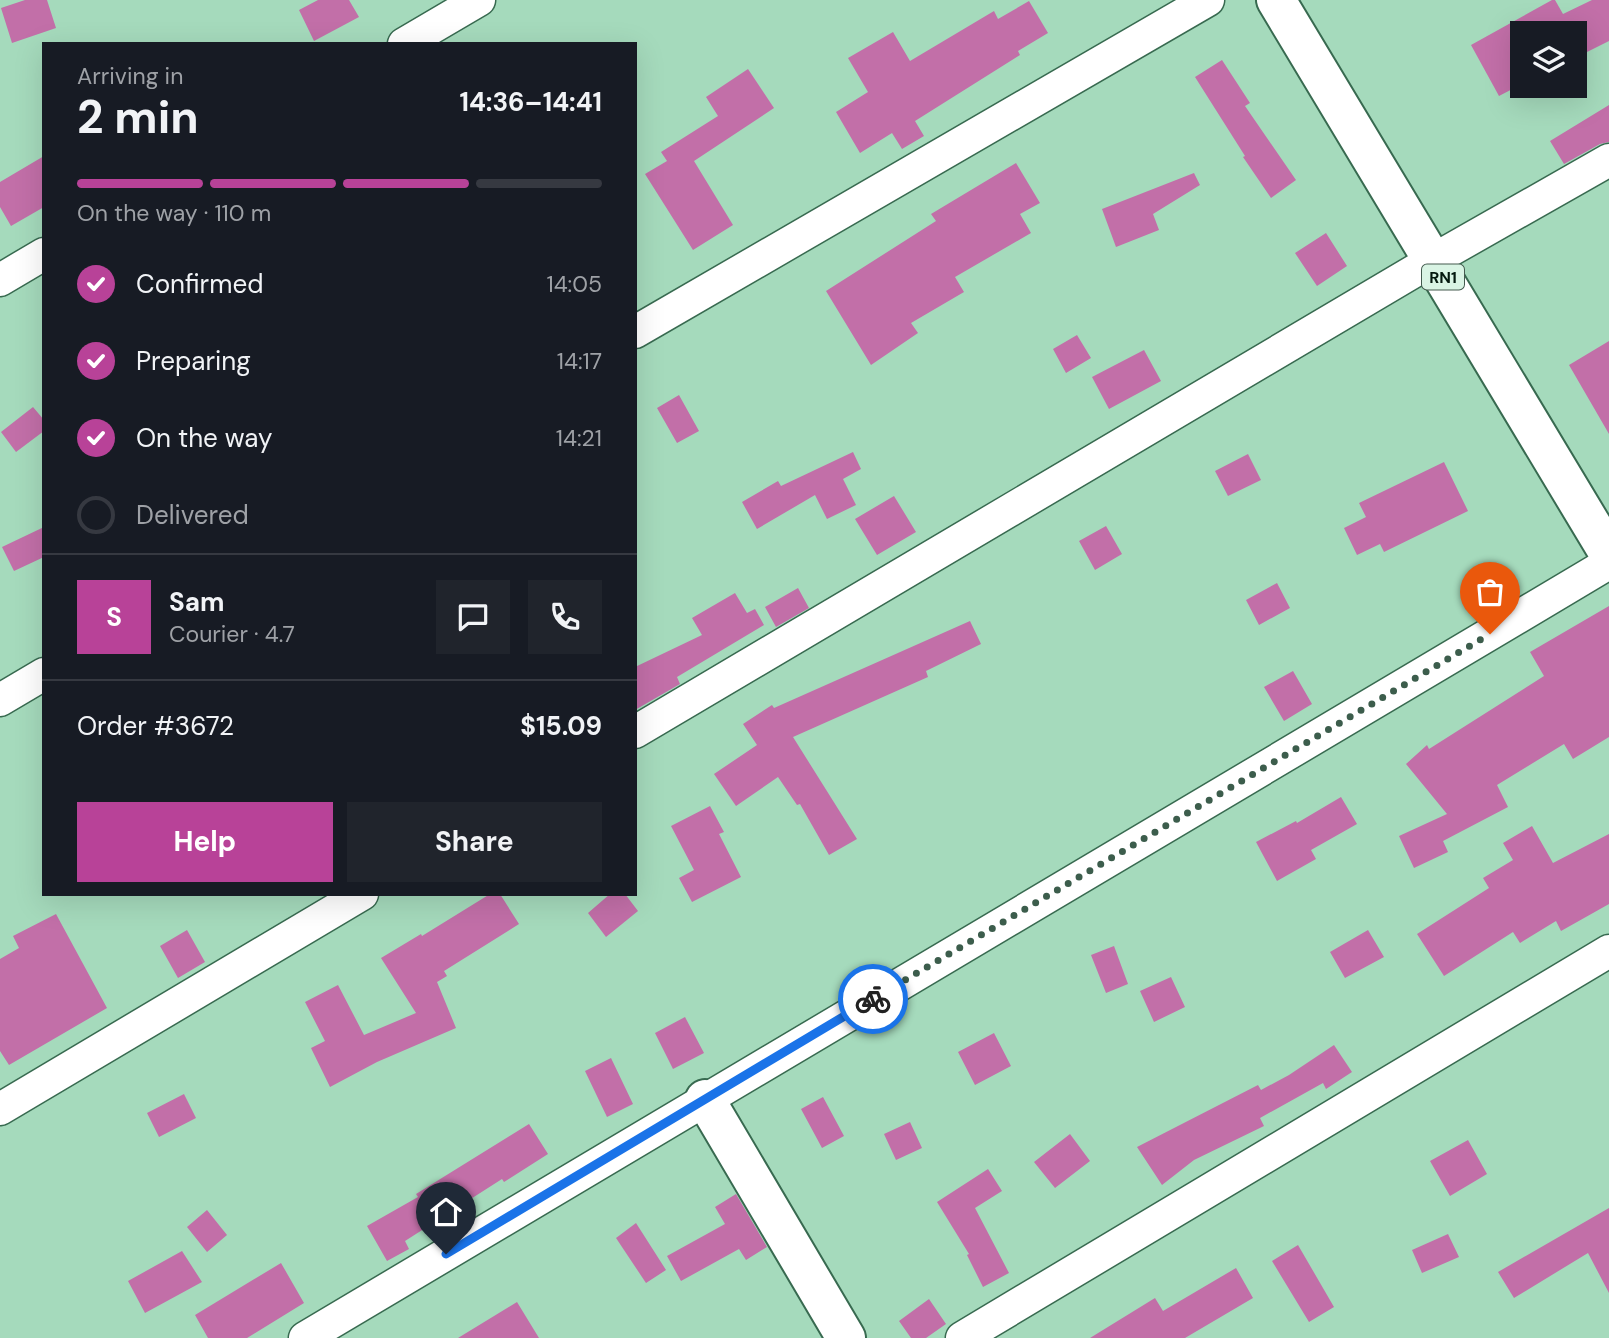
<!DOCTYPE html>
<meta charset="utf-8">
<style>
:root{--surface:#171b24;--page:#20242c;--text:#f1f3f6;--muted:#9ea1a6;--line:#363941;--accent:#b84298}
body{margin:0;font-family:"DM Sans",sans-serif;background:var(--page);color:var(--text);height:100vh;display:flex;flex-direction:column;font-size:26px;white-space:nowrap}
*{box-sizing:border-box;margin:0}
p{font-size:23px;color:var(--muted)}
.icon{flex:none;width:38px;height:38px;fill:none;stroke:currentColor;stroke-width:2;stroke-linecap:round;stroke-linejoin:round}
.map{position:relative;flex:1;overflow:hidden}
.sheet{position:absolute;left:42px;top:42px;width:595px;height:854px;display:flex;flex-direction:column;background:var(--surface);border-radius:0px;box-shadow:0 7px 28px #0002}
.sheet>*{flex:none}
.controls{position:absolute;left:1510px;top:21px;display:grid;gap:14px}
.controls a{display:grid;place-items:center;width:77px;height:77px;border-radius:0px;background:var(--surface);box-shadow:0 7px 28px #0002;font-size:35px}
.pin{position:absolute;display:grid;place-items:center;width:60px;height:60px;color:#fff;margin:-72px -30px;border-radius:50% 50% 50% 0;rotate:-45deg;box-shadow:0 0 7px #0007}
.pin .icon{rotate:45deg}
.courier{position:absolute;display:grid;place-items:center;width:70px;height:70px;margin:-35px;border:5px solid #1a73e8;border-radius:50%;background:#fff;color:#222;box-shadow:0 2px 9px #0007}
.head em{font-style:normal;font-weight:700}
.head div{display:flex;flex-direction:column-reverse}
.head{display:flex;align-items:center;justify-content:space-between;height:119px;padding:0 35px}
h1{font-size:46px;font-weight:700;line-height:52px}
.bar{display:grid;grid-template-columns:repeat(4,1fr);gap:10px 7px;align-content:center;height:84px;padding:0 35px}
.bar i{height:9px;border-radius:5px;background:var(--line)}
.bar .selected{background:var(--accent)}
.bar p{grid-column:span 4}
.line{display:flex;align-items:center;gap:18px;padding:0 35px;border-top:2px solid var(--line)}
.line div{flex:1}
.round{display:grid;place-items:center;flex:none;width:74px;height:74px;border-radius:0px;background:var(--page)}
ol{padding:0 35px;list-style:none}
li{display:flex;align-items:center;gap:21px;height:77px}
li p{margin-inline-start:auto}
li .icon{padding:7px;border-radius:50%;background:var(--accent);color:#fff;stroke-width:4}
li:last-child{color:var(--muted)}
li i{width:38px;height:38px;border:4px solid var(--line);border-radius:50%}
.button{display:flex;gap:14px;margin-top:auto;padding:14px 35px}
.button a{flex:1;height:80px;border-radius:0px;background:var(--accent);color:#fff;font-size:28px;font-weight:700;line-height:80px;text-align:center}
.button a+a{background:var(--page);color:var(--text)}
.map>svg:first-child{display:block}
.building{fill:#c26fa8}
.lines{fill:none;stroke-linecap:round;stroke-linejoin:round}
.minor-casing{stroke:#386a50;stroke-width:35}
.tertiary-casing{stroke:#386a50;stroke-width:42}
.trunk-casing{stroke:#386a50;stroke-width:42}
.minor{stroke:#fff;stroke-width:32}
.tertiary{stroke:#fff;stroke-width:38}
.trunk{stroke:#fff;stroke-width:38}
.done{stroke:#3c5d4c;stroke-width:7;stroke-dasharray:0 12.6}
.route{stroke:#1a73e8;stroke-width:9}
.labels{text-anchor:middle;dominant-baseline:central;stroke-width:7;stroke-linejoin:round;paint-order:stroke}
.shield{fill:#d9f4e4;stroke:#445b4f;stroke-width:2}
.shield-label{font-size:16px;font-weight:bold;fill:#04190f}
</style>
<div class="map">
<svg width="1609" height="1338" viewBox="0 0 1609 1338">
<rect width="100%" height="100%" fill="#a5dabc"/>
<!-- building -->
<path class="building" d="M25,0H47L56,28L12,43L1,8Z
M318,0H349L359,17L314,41L299,10Z
M1552,0H1555L1563,14L1592,0H1609V41L1575,58V33H1522V84L1499,96L1471,45Z
M1029,1L1048,33L1018,51L1020,55L915,121L924,136L902,149L892,133L860,153L836,112L868,92L848,58L893,32L910,61L994,11L998,19Z
M1222,60L1250,103L1245,106L1296,180L1271,198L1243,157L1245,156L1195,77Z
M748,69L774,108L694,161L733,225L693,250L645,174L667,161L661,152L718,116L706,97Z
M1609,105V142L1600,144L1564,164L1550,141Z
M44,156V207L11,226L0,207V182Z
M1016,163L1040,203L1020,214L1031,233L955,277L964,292L911,323L918,333L871,365L826,291L936,221L931,214Z
M1194,173L1200,185L1153,214L1159,230L1116,247L1102,209Z
M1326,233L1347,266L1317,286L1295,253Z
M1077,335L1091,358L1066,373L1053,349Z
M1609,341V434L1569,365Z
M1144,350L1161,381L1109,409L1092,377Z
M679,395L699,431L677,443L657,408Z
M33,407L44,420V431L16,452L1,432Z
M853,452L861,469L843,479L856,505L827,519L815,495L757,529L742,502L778,481L781,486Z
M1248,454L1261,480L1228,496L1215,471Z
M1444,462L1468,511L1384,552L1380,544L1357,555L1344,528L1366,517L1359,503Z
M894,496L916,532L877,555L855,519Z
M1106,526L1122,554L1095,570L1079,541Z
M44,527V557L14,571L2,547Z
M1277,583L1290,608L1259,625L1246,600Z
M798,588L809,608L776,627L765,607Z
M735,593L747,613L755,609L764,625L677,677L680,684L635,710V667L702,635L692,618Z
M1609,606V737L1573,759L1564,744L1497,785L1508,807L1443,841L1448,852L1414,868L1399,836L1447,814L1406,764L1427,745L1429,749L1544,676L1530,652Z
M970,621L981,644L926,671L928,677L793,737L857,839L829,855L800,804L797,805L778,777L736,806L714,774L757,745L743,724L772,705L774,708Z
M1293,671L1312,704L1284,721L1264,687Z
M1341,797L1357,824L1311,850L1316,859L1277,881L1256,842L1296,821L1297,823Z
M710,806L724,832L719,834L741,877L692,902L679,878L694,870L671,826Z
M1532,826L1553,863L1609,834V904L1561,931L1556,921L1520,943L1513,932L1444,976L1417,934L1489,888L1483,878L1513,860L1503,843Z
M490,894H500L519,924L444,971L447,976L437,982L456,1028L377,1062L330,1087L311,1048L325,1041L305,1002L338,985L364,1035L416,1013L381,958L421,934L422,936Z
M610,894H625L638,911L606,937L588,913Z
M56,914L107,1008L9,1065L0,1051V959L19,948L13,936Z
M187,930L205,962L178,978L160,946Z
M1368,930L1384,957L1345,978L1330,952Z
M1114,946L1128,984L1106,993L1091,955Z
M1171,977L1185,1007L1154,1022L1140,991Z
M685,1017L704,1053L673,1069L655,1033Z
M994,1033L1011,1066L975,1085L958,1052Z
M1334,1045L1352,1072L1326,1089L1323,1083L1260,1118L1264,1126L1194,1160L1162,1185L1137,1147L1258,1085L1261,1090L1289,1075Z
M611,1058L633,1104L607,1117L585,1071Z
M184,1094L196,1118L159,1137L147,1113Z
M823,1097L844,1136L822,1148L801,1109Z
M910,1122L922,1148L896,1160L884,1134Z
M529,1124L548,1154L504,1182L502,1179L405,1241L409,1249L387,1261L367,1226L418,1197L416,1194Z
M1070,1134L1090,1161L1055,1188L1034,1162Z
M1468,1140L1487,1174L1450,1196L1430,1161Z
M988,1169L1002,1191L975,1208L1009,1273L983,1287L967,1255L969,1254L937,1202Z
M736,1194L767,1247L746,1260L739,1249L681,1281L667,1256L725,1224L715,1207Z
M1609,1208V1293L1588,1253L1514,1298L1498,1272Z
M207,1210L227,1235L207,1252L187,1227Z
M636,1223L666,1270L646,1283L616,1238Z
M1448,1234L1459,1257L1422,1273L1412,1250Z
M1298,1245L1334,1307L1309,1322L1272,1261Z
M182,1251L202,1282L145,1313L128,1281Z
M281,1263L304,1303L247,1338H208L195,1315Z
M1236,1268L1253,1298L1185,1338H1090L1155,1298L1163,1311Z
M929,1299L946,1324L926,1338H911L899,1321Z
M517,1302L539,1338H458Z"/>
<g class="lines">
<!-- minor casing -->
<g class="minor-casing">
<path id="minor" d="M404,44L479,0
M0,280L44,254
M635,332L1208,0
M0,700L44,674
M635,732L1433,260L1609,160
M0,1109L362,894
M305,1338L1609,563
M962,1338L1609,951"/>
</g>
<!-- tertiary casing -->
<g class="tertiary-casing">
<path id="tertiary" d="M705,1099L846,1338"/>
</g>
<!-- trunk casing -->
<g class="trunk-casing">
<path id="trunk" d="M1276,0L1609,554"/>
</g>
<!-- minor -->
<use href="#minor" class="minor"/>
<!-- tertiary -->
<use href="#tertiary" class="tertiary"/>
<!-- trunk -->
<use href="#trunk" class="trunk"/>
</g>
<g class="lines">
<!-- done -->
<path class="done" d="M873,999L1490,634"/>
<!-- route -->
<path class="route" d="M446,1254L873,999"/>
</g>
<g class="labels">
<!-- shield labels -->
<rect class="shield" x="1422" y="264.5" width="42" height="25" rx="5"/>
<g class="shield-label">
<text x="1443" y="277">RN1</text>
</g>
</g>
</svg>
<div class="controls">
<a><svg class="icon" aria-label="layers" viewBox="0 0 24 24"><path d="M12 4l9 5-9 5-9-5zM3 14l9 5 9-5"/></svg></a>
</div>
<div class="pin" style="left:1490px;top:634px;background:#ea580c"><svg class="icon" aria-label="bag" viewBox="0 0 24 24"><path d="M5 8h14l-1 12H6zM9 8a3 3 0 0 1 6 0"/></svg></div>
<div class="pin" style="left:446px;top:1254px;background:#1f2937"><svg class="icon" aria-label="home" viewBox="0 0 24 24"><path d="M3 11l9-7 9 7M6 9v11h12V9"/></svg></div>
<div class="courier" style="left:873px;top:999px"><svg class="icon" aria-label="bike" viewBox="0 0 24 24"><circle cx="6" cy="16" r="4"/><circle cx="18" cy="16" r="4"/><path d="M6 16l4-8h5l3 8M10 8l3 8H6M13 5h3"/></svg></div>
<section class="sheet">
<div class="head"><div><h1>2 min</h1><p>Arriving in</p></div><em>14:36–14:41</em></div>
<div class="bar"><i class="selected"></i><i class="selected"></i><i class="selected"></i><i></i><p>On the way · 110 m</p></div>
<ol>
<li><svg class="icon" aria-label="check" viewBox="0 0 24 24"><path d="M5 12l5 5 9-10"/></svg>Confirmed<p>14:05</p></li>
<li><svg class="icon" aria-label="check" viewBox="0 0 24 24"><path d="M5 12l5 5 9-10"/></svg>Preparing<p>14:17</p></li>
<li><svg class="icon" aria-label="check" viewBox="0 0 24 24"><path d="M5 12l5 5 9-10"/></svg>On the way<p>14:21</p></li>
<li><i></i>Delivered</li>
</ol>
<div class="line" style="height:126px"><b class="round" style="background:var(--accent);color:#fff">S</b><div><b>Sam</b><p>Courier · 4.7</p></div><a class="round"><svg class="icon" aria-label="chat" viewBox="0 0 24 24"><path d="M4 5h16v11H9l-5 4z"/></svg></a><a class="round"><svg class="icon" aria-label="phone" viewBox="0 0 24 24"><path d="M5 4h4l2 5-3 2q2 4 5 5l2-3 5 2v4C11 20 4 13 5 4z"/></svg></a></div>
<div class="line" style="height:91px"><div>Order #3672</div><b>$15.09</b></div>
<div class="button"><a>Help</a><a>Share</a></div>
</section>
</div>
